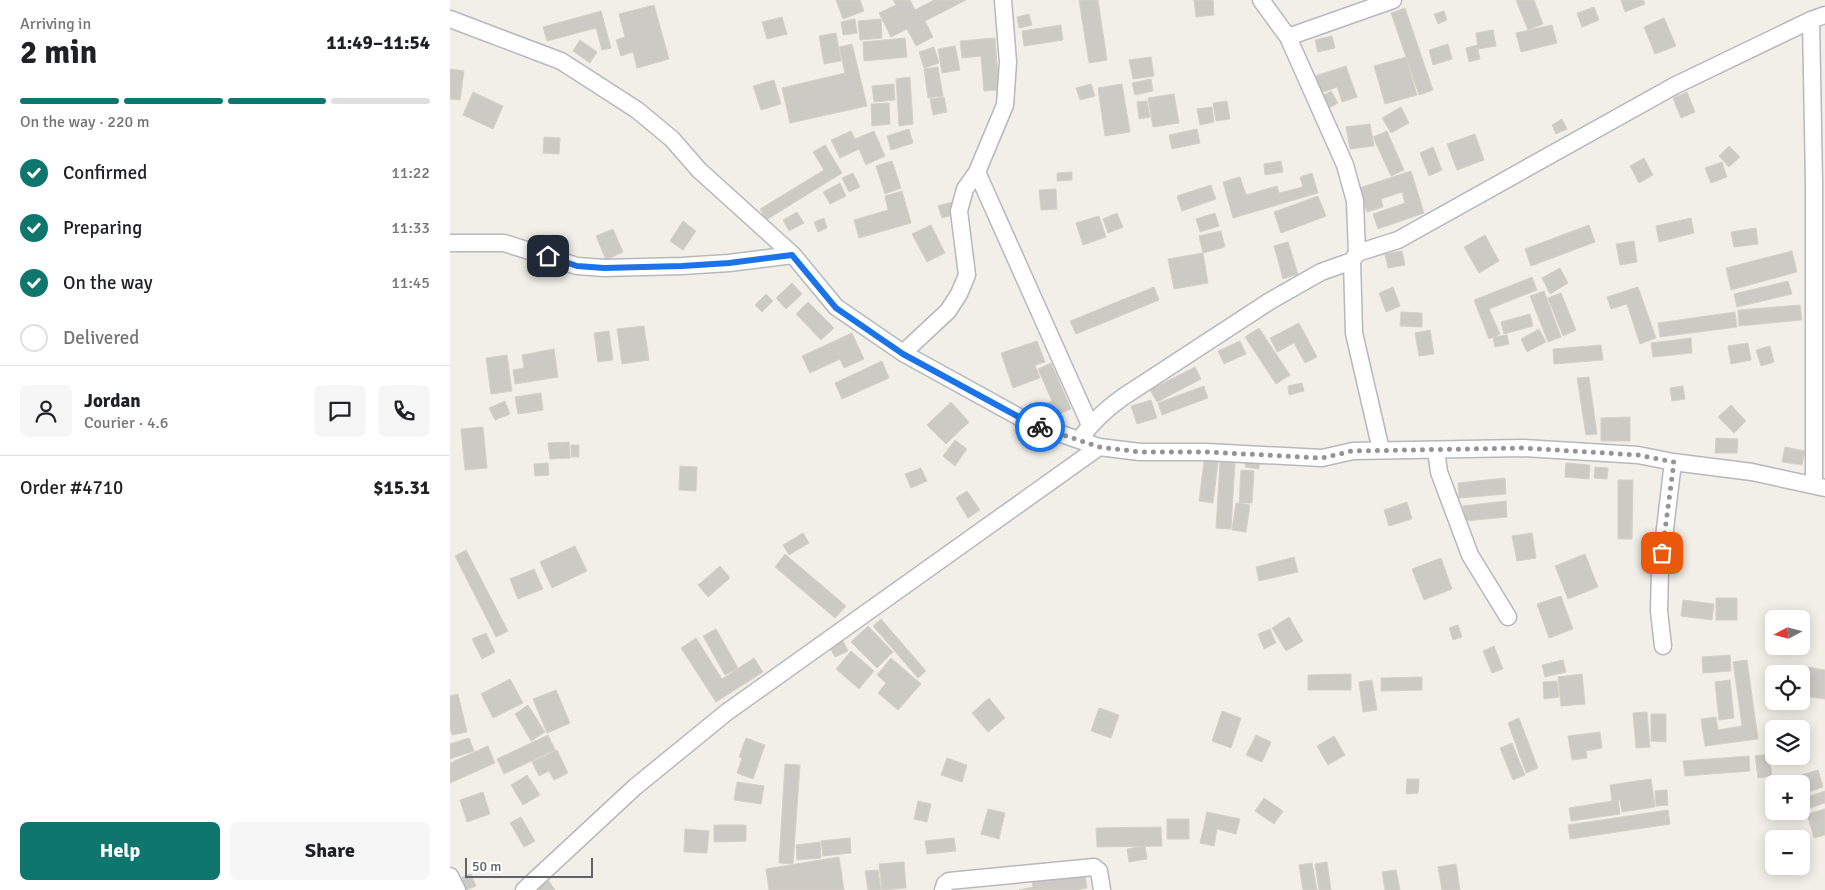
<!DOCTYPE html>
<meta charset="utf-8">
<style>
:root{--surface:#fff;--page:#f6f6f6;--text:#202124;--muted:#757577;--line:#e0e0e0;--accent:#0f766e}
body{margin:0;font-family:Signika,sans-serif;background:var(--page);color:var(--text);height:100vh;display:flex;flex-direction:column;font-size:19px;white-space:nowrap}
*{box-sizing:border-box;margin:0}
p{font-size:16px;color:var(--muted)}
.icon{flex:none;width:28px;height:28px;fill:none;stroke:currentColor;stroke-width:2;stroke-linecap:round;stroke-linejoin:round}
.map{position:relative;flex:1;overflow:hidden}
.details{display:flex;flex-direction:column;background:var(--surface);width:450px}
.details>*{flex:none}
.needle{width:32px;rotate:263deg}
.buttons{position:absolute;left:1315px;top:610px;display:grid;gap:10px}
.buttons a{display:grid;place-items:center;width:45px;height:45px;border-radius:8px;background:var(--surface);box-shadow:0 2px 12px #0003;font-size:25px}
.scale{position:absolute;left:15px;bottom:12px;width:128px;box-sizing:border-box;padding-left:5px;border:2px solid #5f6368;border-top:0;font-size:14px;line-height:18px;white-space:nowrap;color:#5f6368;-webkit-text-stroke:4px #fff;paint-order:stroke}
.pin{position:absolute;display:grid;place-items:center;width:42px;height:42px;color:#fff;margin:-21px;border-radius:10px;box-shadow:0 2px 8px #0006}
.courier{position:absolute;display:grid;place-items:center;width:50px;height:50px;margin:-25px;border:4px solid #1a73e8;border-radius:50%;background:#fff;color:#222;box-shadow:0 1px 6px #0007}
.head em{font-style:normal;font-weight:800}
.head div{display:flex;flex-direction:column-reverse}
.head{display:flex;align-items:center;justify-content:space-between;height:85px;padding:0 20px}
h1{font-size:32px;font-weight:800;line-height:38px}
.bar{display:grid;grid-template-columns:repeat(4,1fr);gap:8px 5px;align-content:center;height:60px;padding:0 20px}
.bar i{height:6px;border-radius:4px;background:var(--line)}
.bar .selected{background:var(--accent)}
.bar p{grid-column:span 4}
.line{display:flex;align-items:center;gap:12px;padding:0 20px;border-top:1px solid var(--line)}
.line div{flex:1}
.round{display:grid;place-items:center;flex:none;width:52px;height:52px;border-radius:8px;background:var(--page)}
ol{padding:0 20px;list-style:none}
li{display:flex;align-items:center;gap:15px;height:55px}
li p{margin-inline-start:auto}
li .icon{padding:5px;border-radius:50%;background:var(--accent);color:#fff;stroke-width:4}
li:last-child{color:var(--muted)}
li i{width:28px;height:28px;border:2px solid var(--line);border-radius:50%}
.primary-button{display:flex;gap:10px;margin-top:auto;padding:10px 20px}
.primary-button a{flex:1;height:58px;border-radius:8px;background:var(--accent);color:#fff;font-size:20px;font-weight:800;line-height:58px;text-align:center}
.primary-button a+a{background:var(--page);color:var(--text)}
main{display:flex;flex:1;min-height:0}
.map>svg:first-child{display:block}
.building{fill:#cccac5;stroke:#d6d1c6}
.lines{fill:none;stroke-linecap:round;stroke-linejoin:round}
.minor-casing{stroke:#b5b8bc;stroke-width:19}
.minor{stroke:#fff;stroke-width:16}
.done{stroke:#929495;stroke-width:5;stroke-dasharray:0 9}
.route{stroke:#1a73e8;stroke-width:6}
</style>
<main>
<section class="details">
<div class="head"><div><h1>2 min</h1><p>Arriving in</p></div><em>11:49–11:54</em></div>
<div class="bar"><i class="selected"></i><i class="selected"></i><i class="selected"></i><i></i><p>On the way · 220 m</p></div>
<ol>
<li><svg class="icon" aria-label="check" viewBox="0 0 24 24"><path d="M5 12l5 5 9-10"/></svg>Confirmed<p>11:22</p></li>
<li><svg class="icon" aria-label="check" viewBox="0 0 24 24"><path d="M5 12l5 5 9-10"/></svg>Preparing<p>11:33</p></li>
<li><svg class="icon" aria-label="check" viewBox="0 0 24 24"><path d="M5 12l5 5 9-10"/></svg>On the way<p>11:45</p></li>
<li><i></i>Delivered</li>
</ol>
<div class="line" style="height:90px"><a class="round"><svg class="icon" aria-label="person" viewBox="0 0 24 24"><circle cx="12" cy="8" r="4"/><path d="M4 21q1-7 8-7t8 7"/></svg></a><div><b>Jordan</b><p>Courier · 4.6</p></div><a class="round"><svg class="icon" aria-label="chat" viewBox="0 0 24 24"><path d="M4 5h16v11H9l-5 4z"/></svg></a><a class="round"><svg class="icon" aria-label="phone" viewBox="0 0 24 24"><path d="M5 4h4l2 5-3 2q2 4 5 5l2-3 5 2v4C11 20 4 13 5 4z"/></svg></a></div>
<div class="line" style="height:65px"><div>Order #4710</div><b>$15.31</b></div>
<div class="primary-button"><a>Help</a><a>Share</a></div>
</section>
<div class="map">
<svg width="1375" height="890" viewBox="0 0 1375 890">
<rect width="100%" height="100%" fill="#f1efe8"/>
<!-- building -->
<path class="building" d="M386,0H410L414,11L393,19Z
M443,0H460L465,10L484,0H516L475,21L483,37L466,46L457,29L441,37L429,13L446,5Z
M629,0H648L657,60L639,63Z
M744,0H763L764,15L746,17Z
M1066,0H1084L1093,24L1078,30Z
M1171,0H1193L1195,4L1175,12Z
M204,5L219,59L187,68L183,52L171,56L166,40L175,37L169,14Z
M1144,7L1149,20L1132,27L1127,13Z
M955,8L983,90L969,95L941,13Z
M151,11L161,48L152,50L146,28L97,41L93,27Z
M994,11L997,20L988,24L984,14Z
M579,14L582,25L569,28L567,17Z
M332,17L337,34L317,39L312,22Z
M1214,18L1226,46L1205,54L1194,27Z
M405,19L407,33L393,35L391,22Z
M431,19L432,38L410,40L408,21Z
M611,25L613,40L574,46L572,31Z
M1102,25L1107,43L1071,52L1066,33Z
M1043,30L1046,46L1028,49L1026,33Z
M386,33L391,61L374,64L369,36Z
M882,36L885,48L868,52L865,40Z
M455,38L457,57L414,61L413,42Z
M545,38L549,90L534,91L531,56L512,58L510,41Z
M130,40L147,52L140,63L123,51Z
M402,44L417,106L340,123L332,88L395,73L389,47Z
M998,44L1002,59L983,65L979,50Z
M1027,45L1030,59L1019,62L1016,48Z
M505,46L510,70L492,73L488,49Z
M484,47L489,63L474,68L469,52Z
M701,57L704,76L683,79L679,60Z
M956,57L967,95L935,104L924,66Z
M896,66L907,97L892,102L887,87L871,93L865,76Z
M488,67L493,96L478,98L474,69Z
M0,69L14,71L10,100L0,99Z
M460,77L463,124L449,126L446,79Z
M701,79L703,91L685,95L682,83Z
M324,80L331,104L311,110L303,86Z
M444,84L445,100L424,102L422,86Z
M641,84L645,96L630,100L626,88Z
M672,84L680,132L655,136L648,88Z
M881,91L888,103L877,109L871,97Z
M23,92L53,106L43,129L13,115Z
M1237,92L1245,112L1231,118L1223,98Z
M724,94L729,123L703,127L698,98Z
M494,97L497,112L483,115L480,99Z
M697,101L700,117L689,119L687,102Z
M777,101L780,119L766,121L763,103Z
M439,103L440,124L422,126L421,104Z
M762,107L764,122L750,125L747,109Z
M951,107L959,123L941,133L932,118Z
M1112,119L1117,129L1106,134L1102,125Z
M920,124L924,146L900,149L896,127Z
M459,129L463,143L441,150L437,136Z
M747,129L750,143L722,149L719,135Z
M401,131L405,139L424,131L435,156L416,165L409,149L390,158L381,140Z
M937,131L954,170L941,176L923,137Z
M1025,134L1034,160L1007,170L997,144Z
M94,137L110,138L109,154L93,153Z
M375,145L392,173L316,220L310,209L374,170L363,152Z
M1279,146L1290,157L1279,167L1269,156Z
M983,147L992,170L979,176L970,153Z
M1194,158L1203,175L1189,183L1180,166Z
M442,161L451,188L435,194L426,166Z
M831,161L833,172L815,175L814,164Z
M1272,162L1277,177L1261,183L1255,168Z
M961,171L974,213L928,229L923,214L955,203L952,192L931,199L933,207L917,212L909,188Z
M622,172V180L607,181V173Z
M403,173L410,187L399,192L392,178Z
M862,173L868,193L783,218L773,182L790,177L796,195L827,186L829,193L853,187L850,177Z
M390,183L396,196L380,204L373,192Z
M761,185L766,199L732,211L727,196Z
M606,189L607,209L591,210L589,190Z
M452,191L461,223L409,238L404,220L438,210L435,196Z
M868,196L876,216L831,233L824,212Z
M502,202L506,214L492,218L488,206Z
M347,212L354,223L339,231L333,220Z
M667,213L673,227L658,233L653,219Z
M765,213L769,226L750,232L746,219Z
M649,216L656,237L633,245L626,223Z
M374,218L377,228L368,232L364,222Z
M1241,218L1244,233L1209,242L1206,226Z
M233,221L246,231L233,250L220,241Z
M481,225L495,253L477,262L462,234Z
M1139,225L1145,242L1081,266L1075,249Z
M1306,228L1308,244L1284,247L1281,232Z
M163,229L173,252L156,260L146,236Z
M771,231L775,247L753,253L749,236Z
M1035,235L1049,261L1029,273L1014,247Z
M1184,241L1187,262L1170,265L1166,244Z
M838,242L848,274L833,279L824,246Z
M952,251L955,265L938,268L935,254Z
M1342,251L1347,272L1281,290L1276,268Z
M753,253L758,283L724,289L718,259Z
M1110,268L1118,283L1100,294L1092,278Z
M1082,277L1087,290L1039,309L1050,334L1039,339L1024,300Z
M1338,281L1342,294L1287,307L1284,294Z
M342,283L352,294L336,309L326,298Z
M704,287L709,300L626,334L620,321Z
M943,287L950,306L936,312L929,293Z
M1188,287L1206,338L1190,344L1177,304L1161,309L1157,297Z
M1094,291L1111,337L1098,342L1080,296Z
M1111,293L1126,330L1113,336L1098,298Z
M316,294L323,301L312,312L305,305Z
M358,302L384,328L371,340L346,314Z
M1350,305L1352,320L1289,326L1288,310Z
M951,312L972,313V327L950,326Z
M1285,312L1287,327L1210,337L1208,323Z
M1080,314L1083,326L1054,334L1051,322Z
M849,323L867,357L855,363L844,343L827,352L820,338Z
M194,326L199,360L172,364L167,329Z
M809,328L840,375L826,384L795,337Z
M1089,329L1096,342L1077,352L1071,339Z
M980,330L984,354L969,356L965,333Z
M159,331L163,360L148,362L144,333Z
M402,333L414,359L394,368L390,359L360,373L352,356Z
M1057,335L1059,344L1045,347L1043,337Z
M1241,338L1242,353L1203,357L1201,343Z
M587,341L595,362L585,365L590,378L563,388L551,353Z
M790,341L796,354L774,364L768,351Z
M1298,343L1301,360L1281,364L1278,346Z
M1151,345L1153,360L1104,364L1103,349Z
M1320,346L1324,362L1311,366L1306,350Z
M104,349L108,377L65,384L63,370L74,368L72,355Z
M57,355L62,391L41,394L36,358Z
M432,361L439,378L392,399L385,383Z
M601,363L621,409L597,419L591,406L602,401L588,369Z
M745,367L751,379L707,402L700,390Z
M1139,377L1147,434L1136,435L1127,378Z
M852,383L854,391L839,395L838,386Z
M754,386L758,398L712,415L708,403Z
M1233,386L1235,399L1222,401L1220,388Z
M91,393L93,410L68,414L65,397Z
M701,400L707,418L687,424L681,406Z
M55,401L60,414L45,420L39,408Z
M501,402L519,422L496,444L477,425Z
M1281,405L1296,421L1284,433L1268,417Z
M1180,417V441H1151V418Z
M33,427L37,468L15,470L11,429Z
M1266,438L1288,439L1287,453H1265Z
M505,440L517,449L505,466L493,456Z
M119,442L120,458L100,459L98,443Z
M121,445H129V457H121Z
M1335,447L1355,451L1352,465L1332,462Z
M797,456L810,458L809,469L795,467Z
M754,461L768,462L763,503L749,501Z
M770,462L785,463L781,529L766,528Z
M98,463L99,475L85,476L84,464Z
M1116,463L1140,465L1139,479L1115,477Z
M230,466L247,467L246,491L229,490Z
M1145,467L1158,468L1157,479L1144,478Z
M471,468L477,481L461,488L455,474Z
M791,470L804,471L802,503H789Z
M1055,478L1056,494L1009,498L1008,483Z
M1168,480H1183L1182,539H1168Z
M517,491L530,510L518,518L506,498Z
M1056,501L1057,517L1015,521L1013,506Z
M957,502L962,519L939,526L934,510Z
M786,503L800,505L796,532L782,530Z
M353,533L359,543L339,555L333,545Z
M1082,533L1086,558L1067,561L1062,536Z
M125,546L137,571L102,588L90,562Z
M16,550L58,631L46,637L5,556Z
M335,554L396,606L385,618L325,567Z
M1135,554L1148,587L1118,599L1105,566Z
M844,557L848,572L809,581L806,567Z
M991,558L1002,589L974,600L962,569Z
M270,566L280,578L258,597L248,585Z
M84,569L93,589L68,599L60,579Z
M1111,596L1123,629L1099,638L1087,604Z
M1266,598H1287V620H1266Z
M1233,600L1264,604L1262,620L1231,616Z
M839,617L853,641L836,651L822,628Z
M431,619L476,671L468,678L423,626Z
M1008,625L1012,637L1003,640L999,628Z
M418,626L443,652L427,668L401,642Z
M266,629L288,668L275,675L253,636Z
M820,629L826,643L814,649L808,634Z
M36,633L45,652L32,659L22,639Z
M246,638L272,679L304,658L313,672L266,702L231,648Z
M392,639L398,651L385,657L379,646Z
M1044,646L1053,669L1042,673L1033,651Z
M401,651L424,671L409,689L386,669Z
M1280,655L1281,671L1253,673L1252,657Z
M441,658L471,684L448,710L428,693L436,683L427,675Z
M1113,660L1116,672L1095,677L1092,665Z
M1297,660L1308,739L1255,746L1251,719L1266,717L1268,730L1292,726L1283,662Z
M1358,667L1375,670V699L1354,696Z
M901,674V690H858V675Z
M1132,674L1135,704L1111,706L1108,677Z
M972,677V690L931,691V678Z
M60,679L73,703L43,718L31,694Z
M922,680L927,710L913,712L909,682Z
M1280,680L1284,718L1269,720L1265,682Z
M1107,681L1109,697L1094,699L1093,682Z
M106,690L120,723L97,733L83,699Z
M8,694L17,732L2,735L0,728V696Z
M539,698L555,718L538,732L522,713Z
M78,705L95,732L81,741L65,714Z
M649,708L669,715L661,738L641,731Z
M772,711L791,718L781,748L762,741Z
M1197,712L1200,747L1186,748L1183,713Z
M1201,714H1216V742L1201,741Z
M1069,718L1088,768L1076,773L1058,723Z
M1150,732L1152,748L1136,751L1137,758L1122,760L1118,736Z
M98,735L105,750L54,774L47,759Z
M806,735L821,742L812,762L796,755Z
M884,736L895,755L878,765L867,746Z
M19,738L24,751L0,759V744Z
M296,738L315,745L303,779L287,773L292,758L289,757Z
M1062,743L1075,775L1063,780L1050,748Z
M38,746L45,763L0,783V763Z
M107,750L118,773L104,780L99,771L89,776L82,762Z
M1319,754L1322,776L1308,778L1305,756Z
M1299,756L1300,771L1235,776L1233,761Z
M497,758L517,765L512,782L491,775Z
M335,764L350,765L343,864L329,863Z
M1368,770L1373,787L1356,793L1351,775Z
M77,775L90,795L73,805L61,785Z
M957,779H969L968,793L956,794Z
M1201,779L1205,807L1172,812L1170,800L1162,801L1160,785Z
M287,782L314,786L311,804L284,800Z
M1351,784L1357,797L1375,791V803L1351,811Z
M1217,790L1218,805L1206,806L1205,791Z
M33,792L40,814L17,822L10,800Z
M814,798L833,811L824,824L805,811Z
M1168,800L1170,814L1121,821L1119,808Z
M468,801L481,804L477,822L464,819Z
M538,809L555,813L549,839L531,834Z
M1375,809V835L1364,838L1357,814Z
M1218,810L1220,824L1120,839L1118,825Z
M757,812L790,819L786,834L767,829L764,846L750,843Z
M71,817L85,841L74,847L60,823Z
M717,819H739V839H717Z
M264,825H296V841L264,842Z
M711,827L712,846L647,847L646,828Z
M235,829L259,831L257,853L234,852Z
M400,838L401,853L373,856L371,841Z
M504,838L506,851L477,854L475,841Z
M370,842L371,858L347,860L346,845Z
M695,846L697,859L679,862L677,849Z
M389,857L394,890H319L316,869Z
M454,862L456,888L432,890L429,864Z
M877,862L881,890H869L865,864Z
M862,863L867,890H853L849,865Z
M1006,864L1010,890H992L988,867Z
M428,870L431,890H418L415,871Z
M946,870L950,890H935L932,872Z
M635,873L637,888L627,890H569L583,887L582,881Z
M21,874L26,886L16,890L12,877Z
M97,878L105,890H89L86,885Z"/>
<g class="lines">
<!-- minor casing -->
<g class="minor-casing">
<path id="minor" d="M811,0L838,37L895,165L905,201L907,253
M0,19L111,61L187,110L222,139L249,170L343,255L386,307L453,353L580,423L649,447L690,452H757L872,458L903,451L1073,448L1188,455L1223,462L1302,472L1375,488
M838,37L943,0
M527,172L640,425
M0,243H54L127,266L154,268L232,266L279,263L343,255
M453,353L498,311L509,294L517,275L509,211L515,189L527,172L555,105L558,62L553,0
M630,439C642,422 656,409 673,397L820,301L871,272L902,261
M931,450L904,333L902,261L907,253L948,240L1224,86L1361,20
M986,450L989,472L1020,555L1058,617
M1364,485V183L1361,20L1375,15
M1213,646L1209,611L1210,571L1223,462
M0,876L7,890
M74,890L185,787L277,712L649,447
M493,890L495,884L499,881L644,867L649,871L652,890"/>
</g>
<!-- minor -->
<use href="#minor" class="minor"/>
</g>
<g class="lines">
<!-- done -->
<path class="done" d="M590,427L649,447L690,452H757L872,458L902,451L1073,448L1188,455L1224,462L1212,553"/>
<!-- route -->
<path class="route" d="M98,256L127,266L154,268L232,266L279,263L342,255L386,308L453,354L580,423L590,427"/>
</g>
</svg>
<div class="buttons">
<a><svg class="needle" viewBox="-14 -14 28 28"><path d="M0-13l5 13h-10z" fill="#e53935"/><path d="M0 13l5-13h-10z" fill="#757577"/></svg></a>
<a><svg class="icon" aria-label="locate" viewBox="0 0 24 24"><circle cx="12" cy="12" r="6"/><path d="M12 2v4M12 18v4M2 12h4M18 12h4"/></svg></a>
<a><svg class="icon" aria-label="layers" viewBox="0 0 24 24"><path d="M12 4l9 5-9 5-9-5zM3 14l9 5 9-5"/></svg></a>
<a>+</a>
<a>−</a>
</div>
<div class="scale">50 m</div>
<div class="pin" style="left:1212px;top:553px;background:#ea580c"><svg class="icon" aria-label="bag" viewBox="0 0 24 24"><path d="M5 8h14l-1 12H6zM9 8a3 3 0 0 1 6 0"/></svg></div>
<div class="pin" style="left:98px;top:256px;background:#1f2937"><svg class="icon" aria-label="home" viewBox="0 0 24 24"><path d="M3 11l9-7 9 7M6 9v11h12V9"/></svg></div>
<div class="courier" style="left:590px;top:427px"><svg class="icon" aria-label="bike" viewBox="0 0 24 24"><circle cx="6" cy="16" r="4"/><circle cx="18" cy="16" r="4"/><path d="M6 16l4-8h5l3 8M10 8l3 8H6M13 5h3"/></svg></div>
</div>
</main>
